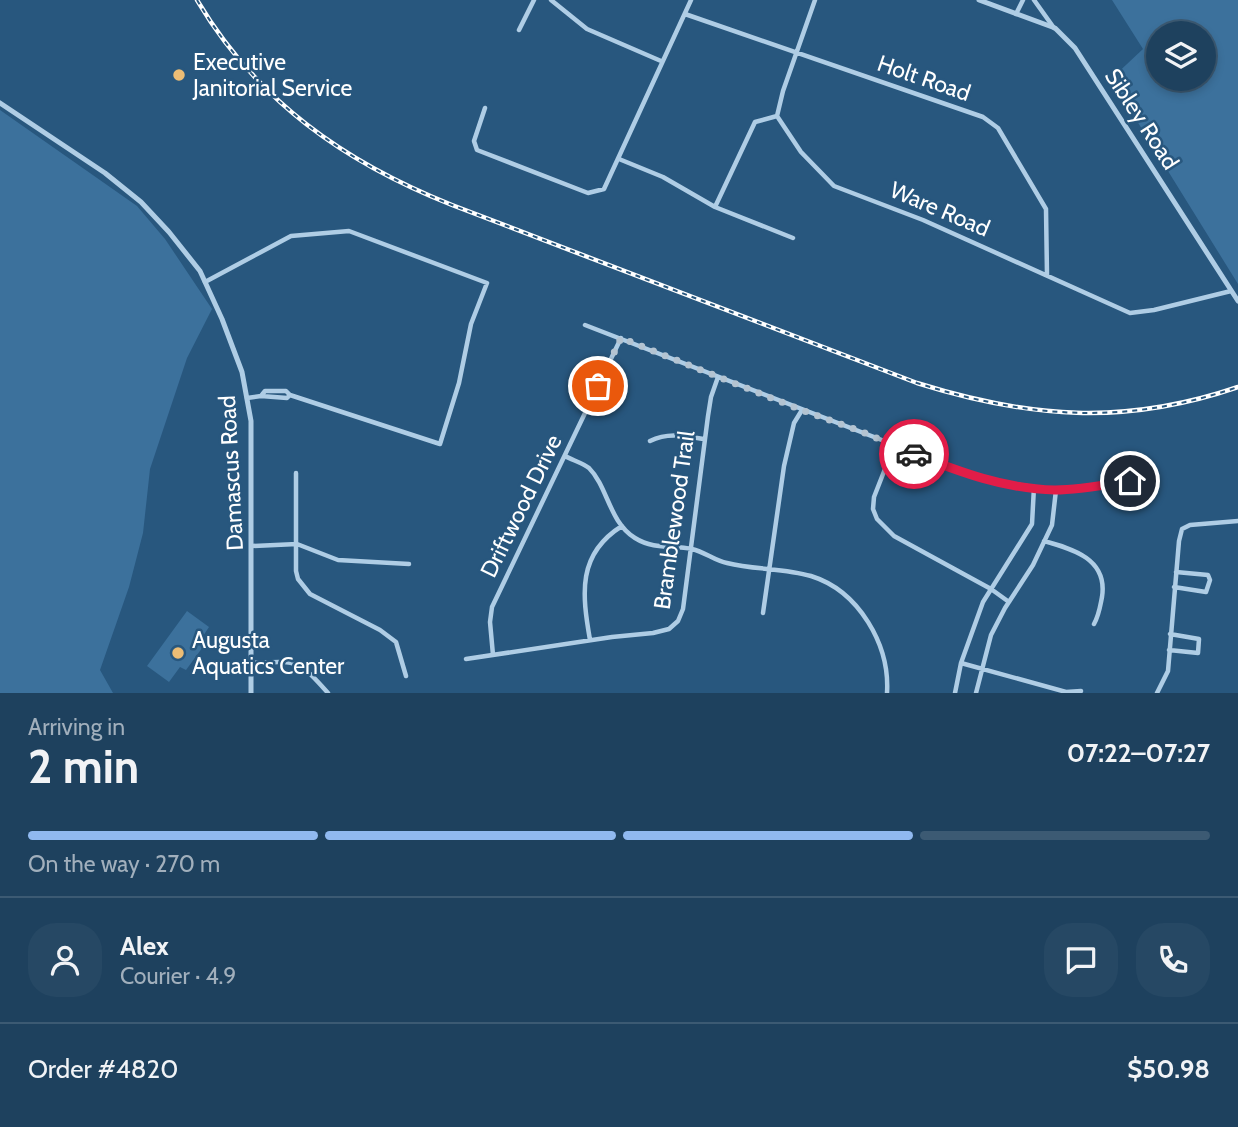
<!DOCTYPE html>
<meta charset="utf-8">
<style>
:root{--surface:#1e415e;--page:#264864;--text:#f1f3f6;--muted:#a1afbc;--line:#3c5a73;--accent:#90b9f0}
body{margin:0;font-family:Cabin,sans-serif;background:var(--page);color:var(--text);height:100vh;display:flex;flex-direction:column;font-size:26px;white-space:nowrap}
*{box-sizing:border-box;margin:0}
p{font-size:23px;color:var(--muted)}
.icon{flex:none;width:38px;height:38px;fill:none;stroke:currentColor;stroke-width:2;stroke-linecap:round;stroke-linejoin:round}
.map{position:relative;height:693px;overflow:hidden}
.sheet{display:flex;flex-direction:column;background:var(--surface);flex:1}
.sheet>*{flex:none}
.fabs{position:absolute;left:1146px;top:21px;display:grid;gap:14px}
.fabs a{display:grid;place-items:center;width:70px;height:70px;border-radius:50%;background:var(--surface);box-shadow:0 4px 10px #0003,0 0 0 2px var(--line);font-size:35px}
.pin{position:absolute;display:grid;place-items:center;width:60px;height:60px;color:#fff;margin:-30px;border:4px solid #fff;border-radius:50%;box-shadow:0 2px 7px #0007}
.courier{position:absolute;display:grid;place-items:center;width:70px;height:70px;margin:-35px;border:5px solid #e11d48;border-radius:50%;background:#fff;color:#222;box-shadow:0 2px 9px #0007}
.headline em{font-style:normal;font-weight:700}
.headline div{display:flex;flex-direction:column-reverse}
.headline{display:flex;align-items:center;justify-content:space-between;height:119px;padding:0 28px}
h1{font-size:46px;font-weight:700;line-height:52px}
.bar{display:grid;grid-template-columns:repeat(4,1fr);gap:10px 7px;align-content:center;height:84px;padding:0 28px}
.bar i{height:9px;border-radius:5px;background:var(--line)}
.bar .selected{background:var(--accent)}
.bar p{grid-column:span 4}
.line{display:flex;align-items:center;gap:18px;padding:0 28px;border-top:2px solid var(--line)}
.line div{flex:1}
.round{display:grid;place-items:center;flex:none;width:74px;height:74px;border-radius:28px;background:var(--page)}
.map>svg:first-child{display:block}
.green{fill:#3c719c;fill-rule:evenodd}
.lines{fill:none;stroke-linecap:round;stroke-linejoin:round}
.minor{stroke:#afcde5;stroke-width:4.5}
.tertiary{stroke:#afcde5;stroke-width:5}
.rail-casing{stroke:#fff;stroke-width:4.5}
.rail{stroke:#28577e;stroke-width:2;stroke-dasharray:5;stroke-linecap:butt}
.done{stroke:#b4c4d2;stroke-width:7;stroke-dasharray:0 12.6}
.route{stroke:#e11d48;stroke-width:9}
.poi-dot{fill:#ecbd75;stroke:#28577e;stroke-width:2.5}
.labels{text-anchor:middle;dominant-baseline:central;stroke-width:5;stroke-linejoin:round;paint-order:stroke}
.poi-label{font-size:23px;fill:#fff;stroke:#28577e;text-anchor:start}
.street-label{font-size:23px;fill:#fff;stroke:#28577e}
</style>
<div class="map">
<svg width="1238" height="693" viewBox="0 0 1238 693">
<rect width="100%" height="100%" fill="#28577e"/>
<!-- green -->
<path class="green" d="M1112,0H1238V284L1111,79L1143,49ZM1204,33V79H1158V33Z
M0,110L137,206L165,239L212,309L187,358L150,469L143,533L129,587L100,670L113,693H0Z
M187,611L209,627L203,636L208,640L186,670L180,667L169,682L147,666Z"/>
<g class="lines">
<!-- minor -->
<path class="minor" d="M551,0L587,29L661,61
M815,0L783,91L777,116L801,152L834,186L923,220L1130,313L1154,310L1231,291
M1034,0L1054,28
M685,14L983,117L998,128L1046,209L1047,275
M1016,14L1023,0
M519,30L534,0
M485,108L474,141L477,150L588,193L604,189L691,0
M619,159L663,177L715,207L793,238
M715,207L755,122L777,116
M205,282L291,236L349,231L487,283L471,324L459,383L440,444L290,395
M585,325L985,480L1054,490L1091,487L1144,478
M247,398L261,396L287,398L290,395L286,391H265L261,396
M650,441C668,432 685,436 704,439
M894,446L874,497L873,509L877,519L894,536L991,589L1009,602
M565,456C572,460 583,463 589,468C608,487 609,522 635,538C654,550 673,545 692,549C705,552 715,561 727,563C755,570 784,568 811,576C859,591 890,645 887,693
M296,473V571L298,579L310,594L380,630L396,642L406,676
M1044,541C1073,549 1108,559 1102,597C1100,607 1099,615 1094,624
M252,546L297,544L338,560L409,564
M1174,587L1206,592L1210,580L1208,575L1176,572
M763,613L784,466L794,423L802,410
M590,640C582,594 577,554 622,526
M1169,650L1198,653L1199,639L1170,634
M493,655L490,622L492,607L621,338
M466,659L612,637L653,633L669,629L678,621L683,609L708,416L711,397L718,377
M251,663C297,661 297,658 328,693
M961,663L1066,692L1081,691
M955,693L961,663L983,602L1032,524L1034,487
M976,693L991,635L1005,608L1033,565L1052,525L1056,490
M1157,693L1168,671L1179,541L1182,529L1190,525L1238,521"/>
<!-- tertiary -->
<path class="tertiary" d="M979,0L1055,28L1075,48L1238,301
M0,103L105,173L141,202L169,232L200,271L222,319L242,372L251,421V693"/>
<!-- rail casing -->
<g class="rail-casing">
<path id="rail" d="M197,0C257,101 344,162 452,205L917,383C1029,418 1124,426 1238,387"/>
</g>
<!-- rail -->
<use href="#rail" class="rail"/>
</g>
<g class="lines">
<!-- done -->
<path class="done" d="M598,386L621,338L804,411L860,431L914,454"/>
<!-- route -->
<path class="route" d="M914,454C960,472 1005,489 1055,490C1080,490 1105,485 1130,481"/>
</g>
<!-- markers -->
<g class="poi-dot">
<circle cx="179" cy="75" r="7"/>
<circle cx="178" cy="653" r="7"/>
</g>
<g class="labels">
<!-- poi labels -->
<g class="poi-label">
<text x="193" y="62">Executive<tspan x="193" dy="26">Janitorial Service</tspan></text>
<text x="192" y="640">Augusta<tspan x="192" dy="26">Aquatics Center</tspan></text>
</g>
<!-- street labels -->
<g class="street-label">
<text transform="translate(924 78) rotate(19)">Holt Road</text>
<text transform="translate(1142 119) rotate(57)">Sibley Road</text>
<text transform="translate(940 209) rotate(23)">Ware Road</text>
<text transform="translate(231 473) rotate(-93)">Damascus Road</text>
<text transform="translate(521 506) rotate(-64)">Driftwood Drive</text>
<text transform="translate(674 520) rotate(-82)">Bramblewood Trail</text>
</g>
</g>
</svg>
<div class="fabs">
<a><svg class="icon" aria-label="layers" viewBox="0 0 24 24"><path d="M12 4l9 5-9 5-9-5zM3 14l9 5 9-5"/></svg></a>
</div>
<div class="pin" style="left:598px;top:386px;background:#ea580c"><svg class="icon" aria-label="bag" viewBox="0 0 24 24"><path d="M5 8h14l-1 12H6zM9 8a3 3 0 0 1 6 0"/></svg></div>
<div class="pin" style="left:1130px;top:481px;background:#1f2937"><svg class="icon" aria-label="home" viewBox="0 0 24 24"><path d="M3 11l9-7 9 7M6 9v11h12V9"/></svg></div>
<div class="courier" style="left:914px;top:454px"><svg class="icon" aria-label="car" viewBox="0 0 24 24"><path d="M5 17H2v-5l4-1 3-4h7l3 4 3 1v5h-3M9 17h6M6 11h13"/><circle cx="7" cy="17" r="2"/><circle cx="17" cy="17" r="2"/></svg></div>
</div>
<section class="sheet">
<div class="headline"><div><h1>2 min</h1><p>Arriving in</p></div><em>07:22–07:27</em></div>
<div class="bar"><i class="selected"></i><i class="selected"></i><i class="selected"></i><i></i><p>On the way · 270 m</p></div>
<div class="line" style="height:126px"><a class="round"><svg class="icon" aria-label="person" viewBox="0 0 24 24"><circle cx="12" cy="8" r="4"/><path d="M4 21q1-7 8-7t8 7"/></svg></a><div><b>Alex</b><p>Courier · 4.9</p></div><a class="round"><svg class="icon" aria-label="chat" viewBox="0 0 24 24"><path d="M4 5h16v11H9l-5 4z"/></svg></a><a class="round"><svg class="icon" aria-label="phone" viewBox="0 0 24 24"><path d="M5 4h4l2 5-3 2q2 4 5 5l2-3 5 2v4C11 20 4 13 5 4z"/></svg></a></div>
<div class="line" style="height:91px"><div>Order #4820</div><b>$50.98</b></div>
</section>
